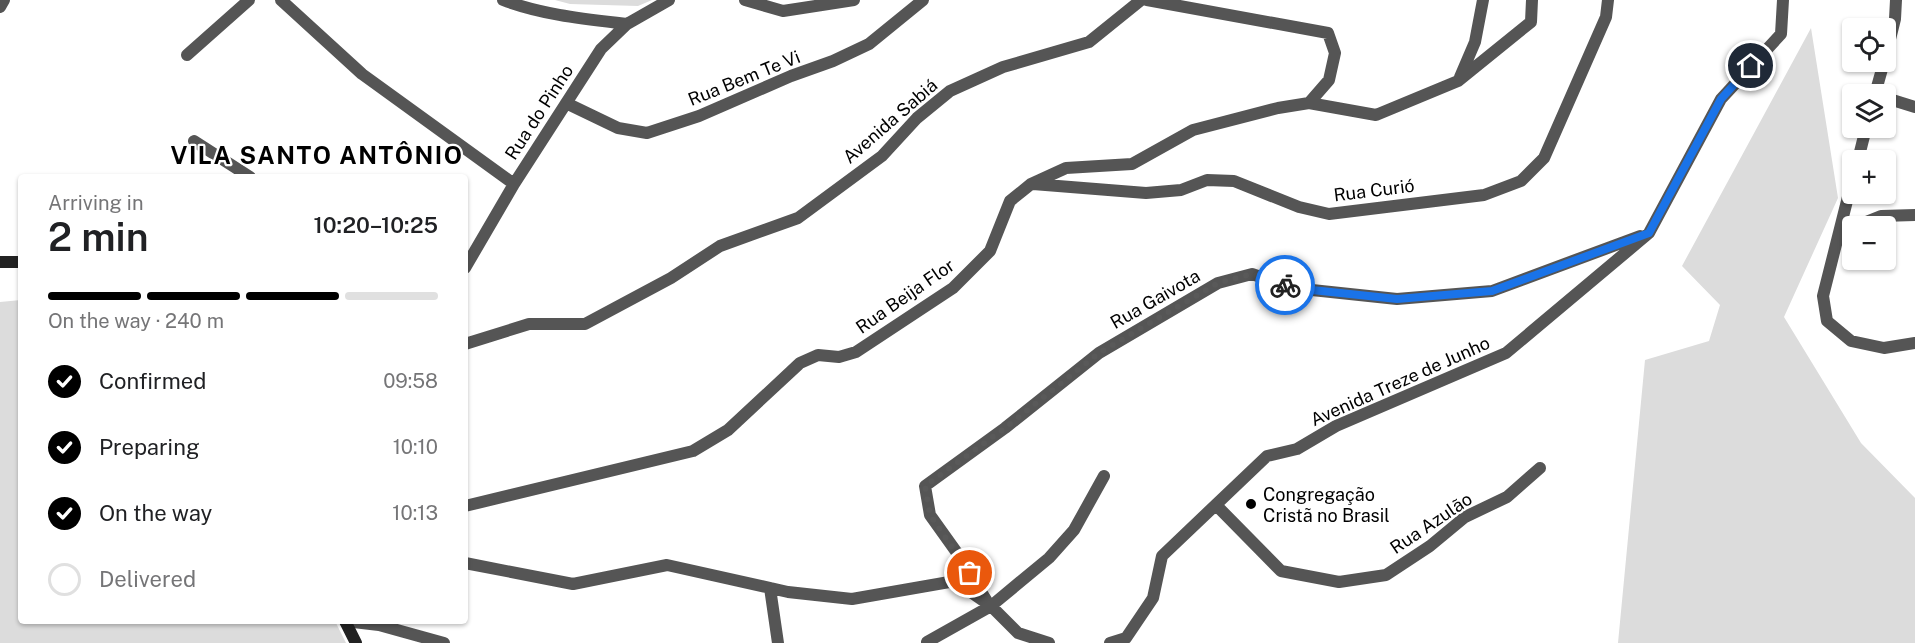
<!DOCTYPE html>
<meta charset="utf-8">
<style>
:root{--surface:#fff;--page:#f6f6f6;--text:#202124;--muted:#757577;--line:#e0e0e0;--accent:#000}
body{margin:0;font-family:"Public Sans",sans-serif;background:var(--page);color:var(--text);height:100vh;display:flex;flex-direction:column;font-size:22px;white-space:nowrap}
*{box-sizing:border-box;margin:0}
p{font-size:20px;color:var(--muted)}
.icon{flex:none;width:33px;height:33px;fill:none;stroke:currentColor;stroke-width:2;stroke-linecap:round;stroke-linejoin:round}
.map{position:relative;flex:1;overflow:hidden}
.details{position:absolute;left:18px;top:174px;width:450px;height:450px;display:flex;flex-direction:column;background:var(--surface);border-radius:6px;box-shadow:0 2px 4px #0004}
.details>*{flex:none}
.buttons{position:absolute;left:1842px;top:18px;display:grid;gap:12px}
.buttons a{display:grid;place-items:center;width:54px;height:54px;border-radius:6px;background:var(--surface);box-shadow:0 2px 4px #0004;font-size:30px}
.pin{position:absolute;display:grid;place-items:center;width:51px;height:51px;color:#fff;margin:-26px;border:3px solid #fff;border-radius:50%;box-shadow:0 2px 6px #0007}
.courier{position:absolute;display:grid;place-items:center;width:60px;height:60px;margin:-30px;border:4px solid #1a73e8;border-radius:50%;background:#fff;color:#222;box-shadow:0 2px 8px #0007}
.head em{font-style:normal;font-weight:600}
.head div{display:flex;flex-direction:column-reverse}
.head{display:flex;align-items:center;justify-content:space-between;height:102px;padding:0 30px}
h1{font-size:39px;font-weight:600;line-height:45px}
.bar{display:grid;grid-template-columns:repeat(4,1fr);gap:9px 6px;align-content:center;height:72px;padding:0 30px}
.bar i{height:8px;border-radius:4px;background:var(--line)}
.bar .selected{background:var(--accent)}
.bar p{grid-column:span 4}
ol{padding:0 30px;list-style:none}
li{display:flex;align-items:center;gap:18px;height:66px}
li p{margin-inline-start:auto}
li .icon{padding:6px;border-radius:50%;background:var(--accent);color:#fff;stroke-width:4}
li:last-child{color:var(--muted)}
li i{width:33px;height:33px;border:3px solid var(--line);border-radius:50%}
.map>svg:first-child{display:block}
.green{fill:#dcdcdc}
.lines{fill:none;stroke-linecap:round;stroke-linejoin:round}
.street{stroke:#555;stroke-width:12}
.secondary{stroke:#222;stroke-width:12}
.done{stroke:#595959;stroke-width:6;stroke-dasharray:0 10.8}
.route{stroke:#1a73e8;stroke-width:8}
.poi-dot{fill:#000;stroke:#fff;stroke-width:2}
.labels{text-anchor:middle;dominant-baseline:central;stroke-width:4.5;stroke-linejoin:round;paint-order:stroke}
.street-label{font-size:18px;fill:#000;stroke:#fff}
.poi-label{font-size:18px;fill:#000;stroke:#fff;text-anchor:start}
.district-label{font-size:24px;font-weight:bold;letter-spacing:1.5px;fill:#000;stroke:#fff}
</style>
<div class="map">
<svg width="1915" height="643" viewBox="0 0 1915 643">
<rect width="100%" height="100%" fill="#fff"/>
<!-- green -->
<path class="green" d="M555,0H652L638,6L570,4Z
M1811,28L1838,198L1784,317L1861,443L1915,498V643H1618L1645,360L1709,341L1720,305L1682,266Z
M21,300V621H335L346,643H0V302Z"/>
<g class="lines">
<!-- street -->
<path class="street" d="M281,0L362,74L514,184
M503,0C543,15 585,19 627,24
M745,0L783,11L854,0
M1147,0L1328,33L1335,53L1329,80L1309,103
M0,7L4,0
M187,55L249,0
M1886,55L1895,19L1896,0
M1460,77L1475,42L1483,0
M1875,94L1884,62
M1886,98L1915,107
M566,103L618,128L647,133L699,116L791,76L833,61L869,44L923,0
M194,141L250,177
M1858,160L1866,128
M1852,181L1823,296L1827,321L1851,341L1884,348L1915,343
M1033,184L1146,193L1181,190L1207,180L1234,181L1299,207L1329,214L1484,195L1521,181L1544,158L1606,17L1608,0
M1856,226L1881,216L1915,215
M465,268L514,184L601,49L627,24L669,0
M465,344L529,324H585L671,278L720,246L798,218L882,156L917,118L950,91L1003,67L1089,42L1141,0
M1216,505L1281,571L1339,582L1386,575L1430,546L1465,517L1507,497L1540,468
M465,506L693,451L728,430L800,363L818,355L839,357L856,352L953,288L990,251L1010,201L1031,184L1066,168L1132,164L1193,130L1278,108L1309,103L1376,115L1458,81L1531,22L1532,0
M960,557L988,603
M465,563L573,584L667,565L788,592L852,599L955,581
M955,581L960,557L930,515L925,486L1005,428L1099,353L1218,283L1252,274L1293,288L1397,299L1492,291L1640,236
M955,581L991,606L1018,633L1049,643
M770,588L778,643
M345,621L379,625L444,643
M927,642L991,606L1049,558L1074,530L1104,476
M1110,643L1126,638L1153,598L1162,556L1267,456L1297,449L1336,426L1506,353L1649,233L1721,99L1781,34L1783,0"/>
<!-- secondary -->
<path class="secondary" d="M0,262H21
M345,621L356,643"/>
</g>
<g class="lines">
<!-- done -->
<path class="done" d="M970,573L930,515L925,486L1005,428L1099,353L1218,283L1252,274L1285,285"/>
<!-- route -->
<path class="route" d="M1285,285L1293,288L1397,299L1492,291L1649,233L1721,99L1751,66"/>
</g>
<!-- markers -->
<circle class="poi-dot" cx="1251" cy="504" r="6"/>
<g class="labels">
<!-- street labels -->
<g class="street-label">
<text transform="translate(744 78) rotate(-22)">Rua Bem Te Vi</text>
<text transform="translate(539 112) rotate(-57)">Rua do Pinho</text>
<text transform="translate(890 121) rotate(-41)">Avenida Sabiá</text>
<text transform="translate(1374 190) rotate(-7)">Rua Curió</text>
<text transform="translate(905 296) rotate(-35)">Rua Beija Flor</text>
<text transform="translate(1155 299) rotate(-30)">Rua Gaivota</text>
<text transform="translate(1400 381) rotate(-24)">Avenida Treze de Junho</text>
<text transform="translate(1431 523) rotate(-34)">Rua Azulão</text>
</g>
<!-- poi labels -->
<g class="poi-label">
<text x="1263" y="494">Congregação<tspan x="1263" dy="21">Cristã no Brasil</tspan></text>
</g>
<!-- district labels -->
<g class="district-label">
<text x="317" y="155">VILA SANTO ANTÔNIO</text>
</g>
</g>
</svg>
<div class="buttons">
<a><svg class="icon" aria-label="locate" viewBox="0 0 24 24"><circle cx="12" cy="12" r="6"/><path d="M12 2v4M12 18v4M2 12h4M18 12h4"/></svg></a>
<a><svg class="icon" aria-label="layers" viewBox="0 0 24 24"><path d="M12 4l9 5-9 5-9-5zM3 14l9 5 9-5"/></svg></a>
<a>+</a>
<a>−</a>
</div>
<div class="pin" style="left:970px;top:573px;background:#ea580c"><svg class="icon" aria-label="bag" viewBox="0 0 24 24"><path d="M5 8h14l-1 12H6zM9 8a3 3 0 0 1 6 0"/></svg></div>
<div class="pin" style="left:1751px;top:66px;background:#1f2937"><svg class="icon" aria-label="home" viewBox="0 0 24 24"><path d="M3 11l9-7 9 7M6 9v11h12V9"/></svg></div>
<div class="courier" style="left:1285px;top:285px"><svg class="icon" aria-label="bike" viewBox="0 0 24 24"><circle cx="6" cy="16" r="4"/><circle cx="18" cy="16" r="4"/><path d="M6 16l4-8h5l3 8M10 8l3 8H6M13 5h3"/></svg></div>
<section class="details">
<div class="head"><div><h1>2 min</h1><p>Arriving in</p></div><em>10:20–10:25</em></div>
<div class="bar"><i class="selected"></i><i class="selected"></i><i class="selected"></i><i></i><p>On the way · 240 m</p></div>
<ol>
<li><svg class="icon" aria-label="check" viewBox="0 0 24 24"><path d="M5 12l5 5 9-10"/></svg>Confirmed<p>09:58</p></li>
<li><svg class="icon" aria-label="check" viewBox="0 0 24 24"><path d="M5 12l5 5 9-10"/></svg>Preparing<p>10:10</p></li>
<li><svg class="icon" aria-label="check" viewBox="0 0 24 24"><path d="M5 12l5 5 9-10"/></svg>On the way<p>10:13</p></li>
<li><i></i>Delivered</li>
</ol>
</section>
</div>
